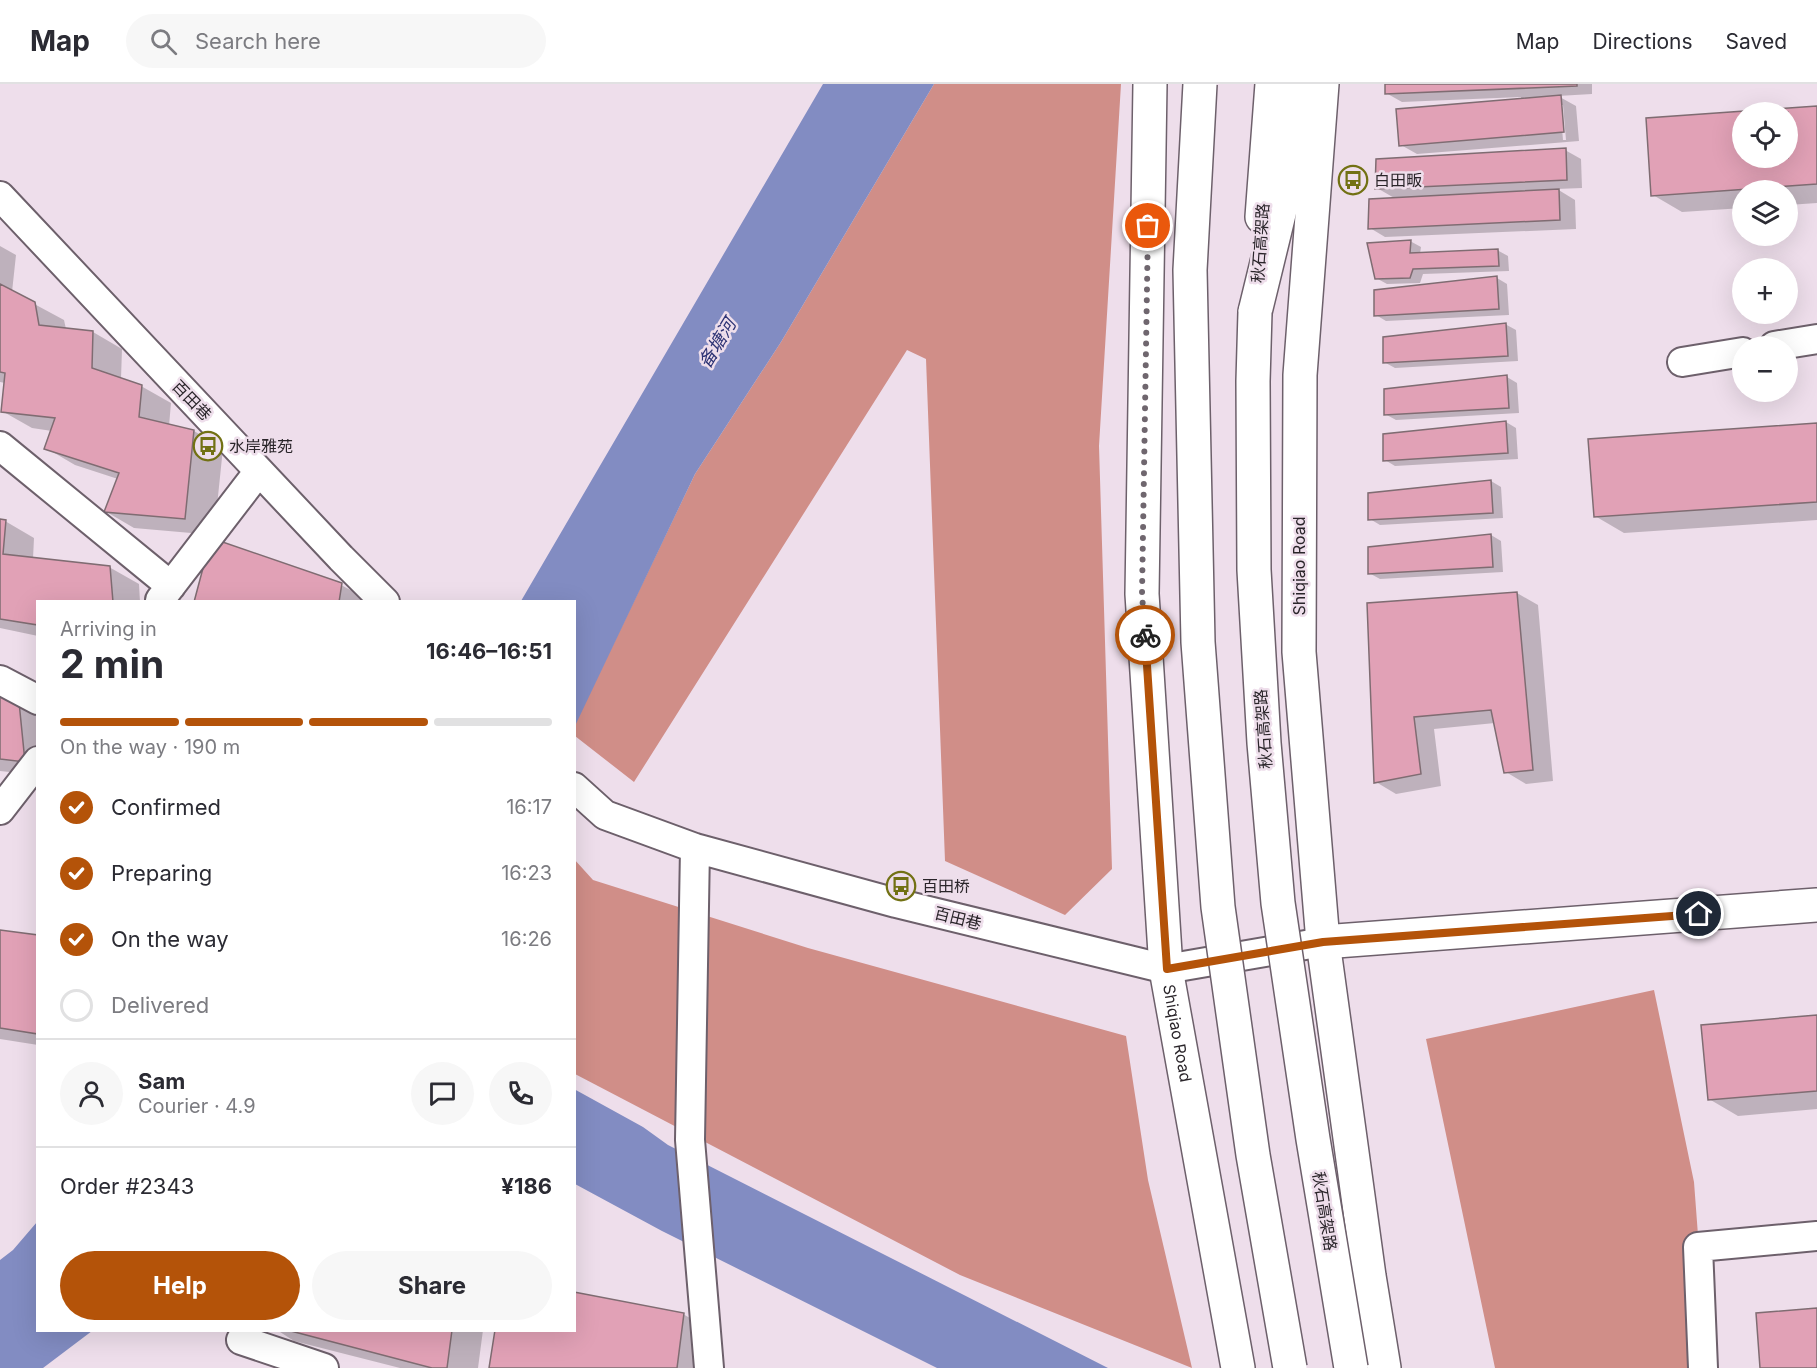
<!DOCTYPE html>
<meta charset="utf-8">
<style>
:root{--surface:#fff;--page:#f7f7f7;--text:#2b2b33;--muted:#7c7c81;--line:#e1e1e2;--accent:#b45309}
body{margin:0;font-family:Inter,"Noto Sans SC",sans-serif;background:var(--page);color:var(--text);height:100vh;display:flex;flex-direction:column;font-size:22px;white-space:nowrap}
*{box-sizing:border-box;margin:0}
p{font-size:20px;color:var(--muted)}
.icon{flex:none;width:33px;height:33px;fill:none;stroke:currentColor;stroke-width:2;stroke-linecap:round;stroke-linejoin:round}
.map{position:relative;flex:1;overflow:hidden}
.details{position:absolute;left:36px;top:516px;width:540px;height:732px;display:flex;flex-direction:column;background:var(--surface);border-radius:0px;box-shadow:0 6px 24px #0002}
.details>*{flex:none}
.controls{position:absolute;left:1732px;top:18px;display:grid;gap:12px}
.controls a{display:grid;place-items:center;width:66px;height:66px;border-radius:50%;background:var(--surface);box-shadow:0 6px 24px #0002;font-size:30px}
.pin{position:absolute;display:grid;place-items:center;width:51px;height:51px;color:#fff;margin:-26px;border:3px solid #fff;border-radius:50%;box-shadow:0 2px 6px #0007}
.courier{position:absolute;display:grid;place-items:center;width:60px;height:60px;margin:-30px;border:4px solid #b45309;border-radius:50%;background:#fff;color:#222;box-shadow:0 2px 8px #0007}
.head em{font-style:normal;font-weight:700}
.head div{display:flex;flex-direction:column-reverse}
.head{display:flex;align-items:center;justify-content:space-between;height:102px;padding:0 24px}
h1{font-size:39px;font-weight:700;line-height:45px}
.bar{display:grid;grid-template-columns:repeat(4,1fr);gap:9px 6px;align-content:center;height:72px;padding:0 24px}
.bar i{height:8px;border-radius:4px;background:var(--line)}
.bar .active{background:var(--accent)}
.bar p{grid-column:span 4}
.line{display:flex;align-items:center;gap:15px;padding:0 24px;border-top:2px solid var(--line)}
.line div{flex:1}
.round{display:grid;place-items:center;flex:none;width:63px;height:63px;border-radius:32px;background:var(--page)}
ol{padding:0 24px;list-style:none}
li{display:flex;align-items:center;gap:18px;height:66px}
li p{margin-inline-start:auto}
li .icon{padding:6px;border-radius:50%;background:var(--accent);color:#fff;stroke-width:4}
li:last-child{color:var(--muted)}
li i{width:33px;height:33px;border:3px solid var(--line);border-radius:50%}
.button{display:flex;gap:12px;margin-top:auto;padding:12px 24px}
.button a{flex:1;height:69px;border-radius:36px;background:var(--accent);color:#fff;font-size:24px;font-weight:700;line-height:69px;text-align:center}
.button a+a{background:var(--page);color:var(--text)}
header{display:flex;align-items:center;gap:36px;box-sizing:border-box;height:84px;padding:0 30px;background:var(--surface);border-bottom:2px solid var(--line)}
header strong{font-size:28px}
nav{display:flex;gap:33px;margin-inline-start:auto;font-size:21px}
.search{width:420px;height:54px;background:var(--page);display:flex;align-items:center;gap:15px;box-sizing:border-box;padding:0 21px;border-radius:33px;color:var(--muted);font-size:22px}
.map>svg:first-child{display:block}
.forest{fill:#d08e88}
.water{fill:#828cc2}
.shadow{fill:#0003;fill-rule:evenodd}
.building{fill:#e1a1b6;stroke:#7f6c72;stroke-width:1.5;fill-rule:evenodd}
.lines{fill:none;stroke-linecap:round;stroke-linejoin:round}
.minor-casing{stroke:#6d606b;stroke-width:32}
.tertiary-casing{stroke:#6d606b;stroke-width:36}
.primary-casing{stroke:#6d606b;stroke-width:36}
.trunk-casing{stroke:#6d606b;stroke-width:36}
.minor{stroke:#fff;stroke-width:28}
.tertiary{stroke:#fff;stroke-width:33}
.primary{stroke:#fff;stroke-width:33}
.trunk{stroke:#fff;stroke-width:33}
.trunk-bridge-casing{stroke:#6d606b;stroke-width:36;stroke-linecap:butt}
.trunk-bridge{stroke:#fff;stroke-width:33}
.done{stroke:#6f666e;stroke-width:6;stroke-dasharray:0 10.8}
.route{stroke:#b45309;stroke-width:8}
.labels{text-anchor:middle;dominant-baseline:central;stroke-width:5;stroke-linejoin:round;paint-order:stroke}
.poi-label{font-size:16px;fill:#2a252a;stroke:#eedeeb;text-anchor:start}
.street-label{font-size:16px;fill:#2a252a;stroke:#eedeeb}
.water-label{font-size:18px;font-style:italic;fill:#2e3475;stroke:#eedeeb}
</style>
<header>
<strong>Map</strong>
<div class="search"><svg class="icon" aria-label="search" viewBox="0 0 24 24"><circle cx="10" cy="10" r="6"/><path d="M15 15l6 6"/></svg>Search here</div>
<nav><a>Map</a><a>Directions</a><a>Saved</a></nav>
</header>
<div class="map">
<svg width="1817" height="1284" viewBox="0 0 1817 1284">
<rect width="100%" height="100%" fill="#eedeeb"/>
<!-- forest -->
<path class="forest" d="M934,0H1121L1099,362L1112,785L1065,831L945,777L926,275L907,266L634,698L575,652L574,642L695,390L781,258Z
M574,775L593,796L808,864L1126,952L1148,1096L1192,1284L960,1191L575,990Z
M1654,906L1694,1098L1708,1284H1495L1426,955Z"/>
<!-- water -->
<path class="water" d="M823,0H934L781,258L695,390L575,642L574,518L521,517Z
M574,1005L643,1043L668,1061L1108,1284H937L662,1147L575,1100Z
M37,1138L38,1246L92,1247L43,1284H0V1176L13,1166Z"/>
<!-- shadow -->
<path class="shadow" d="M1387,0H1592V10L1558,12L1576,22L1579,57L1417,70L1401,61L1521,16V13L1402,18L1386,9ZM1560,21H1563L1566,56H1563Z
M1817,23V119L1788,121V106H1743V124L1682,128L1653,111L1648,35ZM1743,28H1788V74H1743Z
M1565,66L1581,75L1582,104L1557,105L1575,116L1576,145L1385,153L1370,144L1396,115L1377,104Z
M1410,157L1421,163L1420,170L1497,166L1508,172L1509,187L1423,190L1420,199L1387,200L1376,194Z
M0,162L16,171L12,208L64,236L66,245L93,248L122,265L121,295L141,302L171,319L169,342L194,347L223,364L214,451L134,444L105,427L118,395L75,381L46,364L52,347L32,344L2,327L5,299L0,298Z
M1497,194L1507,200L1509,231L1386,237L1376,231Z
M1505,240L1516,246L1518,277L1395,284L1384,278Z
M1507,293L1517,299L1519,329L1396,336L1385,330Z
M1506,338L1516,344L1518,375L1395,382L1385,376Z
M1817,340V436L1624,449L1595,432Z
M1491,397L1501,403L1503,434L1380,441L1370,435Z
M0,436L5,437L34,454L33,475L109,483L139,500L140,518H38V552L0,544Z
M1491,451L1501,457L1503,488L1380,495L1369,489Z
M341,501L371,517L195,518Z
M1517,509L1538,521L1553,697L1526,700L1506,688L1495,639L1434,645L1441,702L1396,710L1376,698L1369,520Z
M0,608L38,621V691L0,687Z
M0,847L38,853V961L0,955Z
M1817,932V1025L1738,1032L1709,1015Z
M683,1230L712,1247L708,1284H490L574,1246Z
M277,1246H483L478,1284H400L294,1257Z"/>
<!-- building -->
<path class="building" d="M1385,0H1577V2L1385,10Z
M1561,11L1564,48L1399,62L1396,25Z
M1817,22V100L1651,112L1646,34ZM1743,28H1788V74H1743Z
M1566,64L1567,96L1375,105L1376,75Z
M1559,105L1560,136L1368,145L1369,115Z
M1411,156L1410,169L1498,165L1499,182L1413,185L1410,194L1375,195L1367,159Z
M1497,192L1499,225L1374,232V206Z
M0,200L35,218L39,241L93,247L92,284L142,301L139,333L194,346L185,435L104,428L119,389L44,365L55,334L1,328L5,289L0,288Z
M1506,239L1508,272L1383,279V253Z
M1507,291L1509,324L1384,331V305Z
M1506,337L1508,369L1383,377V350Z
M1817,339V418L1594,433L1588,355Z
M1491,396L1493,429L1368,436V409Z
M0,435L6,436L3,470L110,482L113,518H38V541L0,535Z
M1491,450L1493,483L1368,490V463Z
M211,454L342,499L339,518H194Z
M1517,508L1533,686L1504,689L1491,626L1414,633L1421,690L1374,699L1367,519Z
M0,606L18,608L25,678L0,675Z
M0,846L38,851V950L0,944Z
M1817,931V1007L1708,1016L1701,941Z
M574,1208L684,1229L677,1284H489L495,1246H574Z
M1817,1224V1284H1760L1756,1229Z
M287,1246H452L447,1284H432Z"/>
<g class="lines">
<!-- minor casing -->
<g class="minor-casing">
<path id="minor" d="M0,112L341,474L385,518
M1774,262L1817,255
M1682,278L1743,268
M0,362L171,502
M160,516L259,387
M0,596L38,616
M574,703L605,731L695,764L896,819L1166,885L1323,858
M0,726L38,677
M695,764L690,1056L709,1284
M241,1256L324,1284
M1703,1284L1698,1163L1817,1152"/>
</g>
<!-- tertiary casing -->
<g class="tertiary-casing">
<path id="tertiary" d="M1323,858L1817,821"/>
</g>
<!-- primary casing -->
<g class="primary-casing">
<g id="primary">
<path id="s1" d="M1150,0L1142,510L1166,885L1238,1284"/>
<path d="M1322,0L1300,291L1299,568L1323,858L1369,1192L1384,1284"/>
</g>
</g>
<!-- trunk casing -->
<g class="trunk-casing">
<path id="trunk" d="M1262,133L1272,0
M1255,228L1298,52L1305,0"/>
</g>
<!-- minor -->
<use href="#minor" class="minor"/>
<!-- tertiary -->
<use href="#tertiary" class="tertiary"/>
<!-- primary -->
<use href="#primary" class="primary"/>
<!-- trunk -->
<use href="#trunk" class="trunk"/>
<!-- trunk-bridge casing -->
<g class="trunk-bridge-casing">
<path id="trunk-bridge" d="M1200,0L1190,186L1198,558L1218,823L1253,1071L1290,1284
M1255,228L1253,297L1254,486L1264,659L1278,819L1313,1055L1351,1284"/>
</g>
<!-- trunk-bridge -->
<use href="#trunk-bridge" class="trunk-bridge"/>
</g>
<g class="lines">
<!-- done -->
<path class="done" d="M1145,551L1142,510L1148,142"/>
<!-- route -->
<path class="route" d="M1145,551L1167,885L1323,858L1699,830"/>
</g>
<!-- icons -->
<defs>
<g id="bus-ring" transform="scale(1.5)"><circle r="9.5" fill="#eedeeb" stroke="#727113" stroke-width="1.5"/><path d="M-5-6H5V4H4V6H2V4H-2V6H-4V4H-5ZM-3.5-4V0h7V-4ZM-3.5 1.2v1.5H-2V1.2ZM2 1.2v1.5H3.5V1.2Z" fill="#727113"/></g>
</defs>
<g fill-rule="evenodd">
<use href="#bus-ring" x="1353" y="96"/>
<use href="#bus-ring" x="208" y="362"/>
<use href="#bus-ring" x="901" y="802"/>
</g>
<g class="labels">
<!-- poi labels -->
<g class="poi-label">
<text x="1374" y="96">白田畈</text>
<text x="229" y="362">水岸雅苑</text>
<text x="922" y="802">百田桥</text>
</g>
<!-- street labels -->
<g class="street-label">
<text transform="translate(1260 159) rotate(-86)">秋石高架路</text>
<text transform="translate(192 316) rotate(46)">百田巷</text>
<text transform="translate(1299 482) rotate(-90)">Shiqiao Road</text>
<text transform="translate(1263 645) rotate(-94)">秋石高架路</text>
<text transform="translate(958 834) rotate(14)">百田巷</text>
<text stroke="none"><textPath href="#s1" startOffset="951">Shiqiao Road</textPath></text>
<text transform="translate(1325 1127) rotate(81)">秋石高架路</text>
</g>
<!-- water labels -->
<g class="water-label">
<text transform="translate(717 259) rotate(-59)">备塘河</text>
</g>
</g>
</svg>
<div class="controls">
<a><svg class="icon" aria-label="locate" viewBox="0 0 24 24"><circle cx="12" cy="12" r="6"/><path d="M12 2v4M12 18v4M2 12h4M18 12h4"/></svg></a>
<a><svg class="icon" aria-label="layers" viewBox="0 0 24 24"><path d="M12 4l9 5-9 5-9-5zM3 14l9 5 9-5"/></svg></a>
<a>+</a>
<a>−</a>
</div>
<div class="pin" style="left:1148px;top:142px;background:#ea580c"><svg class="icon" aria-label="bag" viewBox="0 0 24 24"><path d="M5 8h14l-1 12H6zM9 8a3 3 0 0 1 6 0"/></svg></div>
<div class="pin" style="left:1699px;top:830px;background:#1f2937"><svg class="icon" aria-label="home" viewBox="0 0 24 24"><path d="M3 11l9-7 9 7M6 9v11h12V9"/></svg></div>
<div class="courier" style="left:1145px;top:551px"><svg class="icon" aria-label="bike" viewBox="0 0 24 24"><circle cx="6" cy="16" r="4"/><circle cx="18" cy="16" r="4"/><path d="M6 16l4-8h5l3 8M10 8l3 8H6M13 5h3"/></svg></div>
<section class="details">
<div class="head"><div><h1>2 min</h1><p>Arriving in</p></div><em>16:46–16:51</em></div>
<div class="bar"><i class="active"></i><i class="active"></i><i class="active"></i><i></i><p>On the way · 190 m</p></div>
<ol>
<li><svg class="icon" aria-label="check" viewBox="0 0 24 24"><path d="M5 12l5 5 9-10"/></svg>Confirmed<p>16:17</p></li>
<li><svg class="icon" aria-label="check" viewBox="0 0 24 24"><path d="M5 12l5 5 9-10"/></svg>Preparing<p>16:23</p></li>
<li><svg class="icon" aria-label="check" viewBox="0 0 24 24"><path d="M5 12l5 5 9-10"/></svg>On the way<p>16:26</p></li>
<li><i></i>Delivered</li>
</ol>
<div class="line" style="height:108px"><a class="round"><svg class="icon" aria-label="person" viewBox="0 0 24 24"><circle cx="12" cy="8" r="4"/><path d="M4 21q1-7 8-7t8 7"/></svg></a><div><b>Sam</b><p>Courier · 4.9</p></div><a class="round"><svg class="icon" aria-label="chat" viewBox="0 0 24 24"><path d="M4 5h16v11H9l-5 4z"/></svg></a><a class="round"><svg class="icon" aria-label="phone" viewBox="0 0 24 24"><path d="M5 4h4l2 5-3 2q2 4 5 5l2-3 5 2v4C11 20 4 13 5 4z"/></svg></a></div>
<div class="line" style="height:78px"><div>Order #2343</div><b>¥186</b></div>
<div class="button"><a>Help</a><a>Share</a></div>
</section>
</div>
